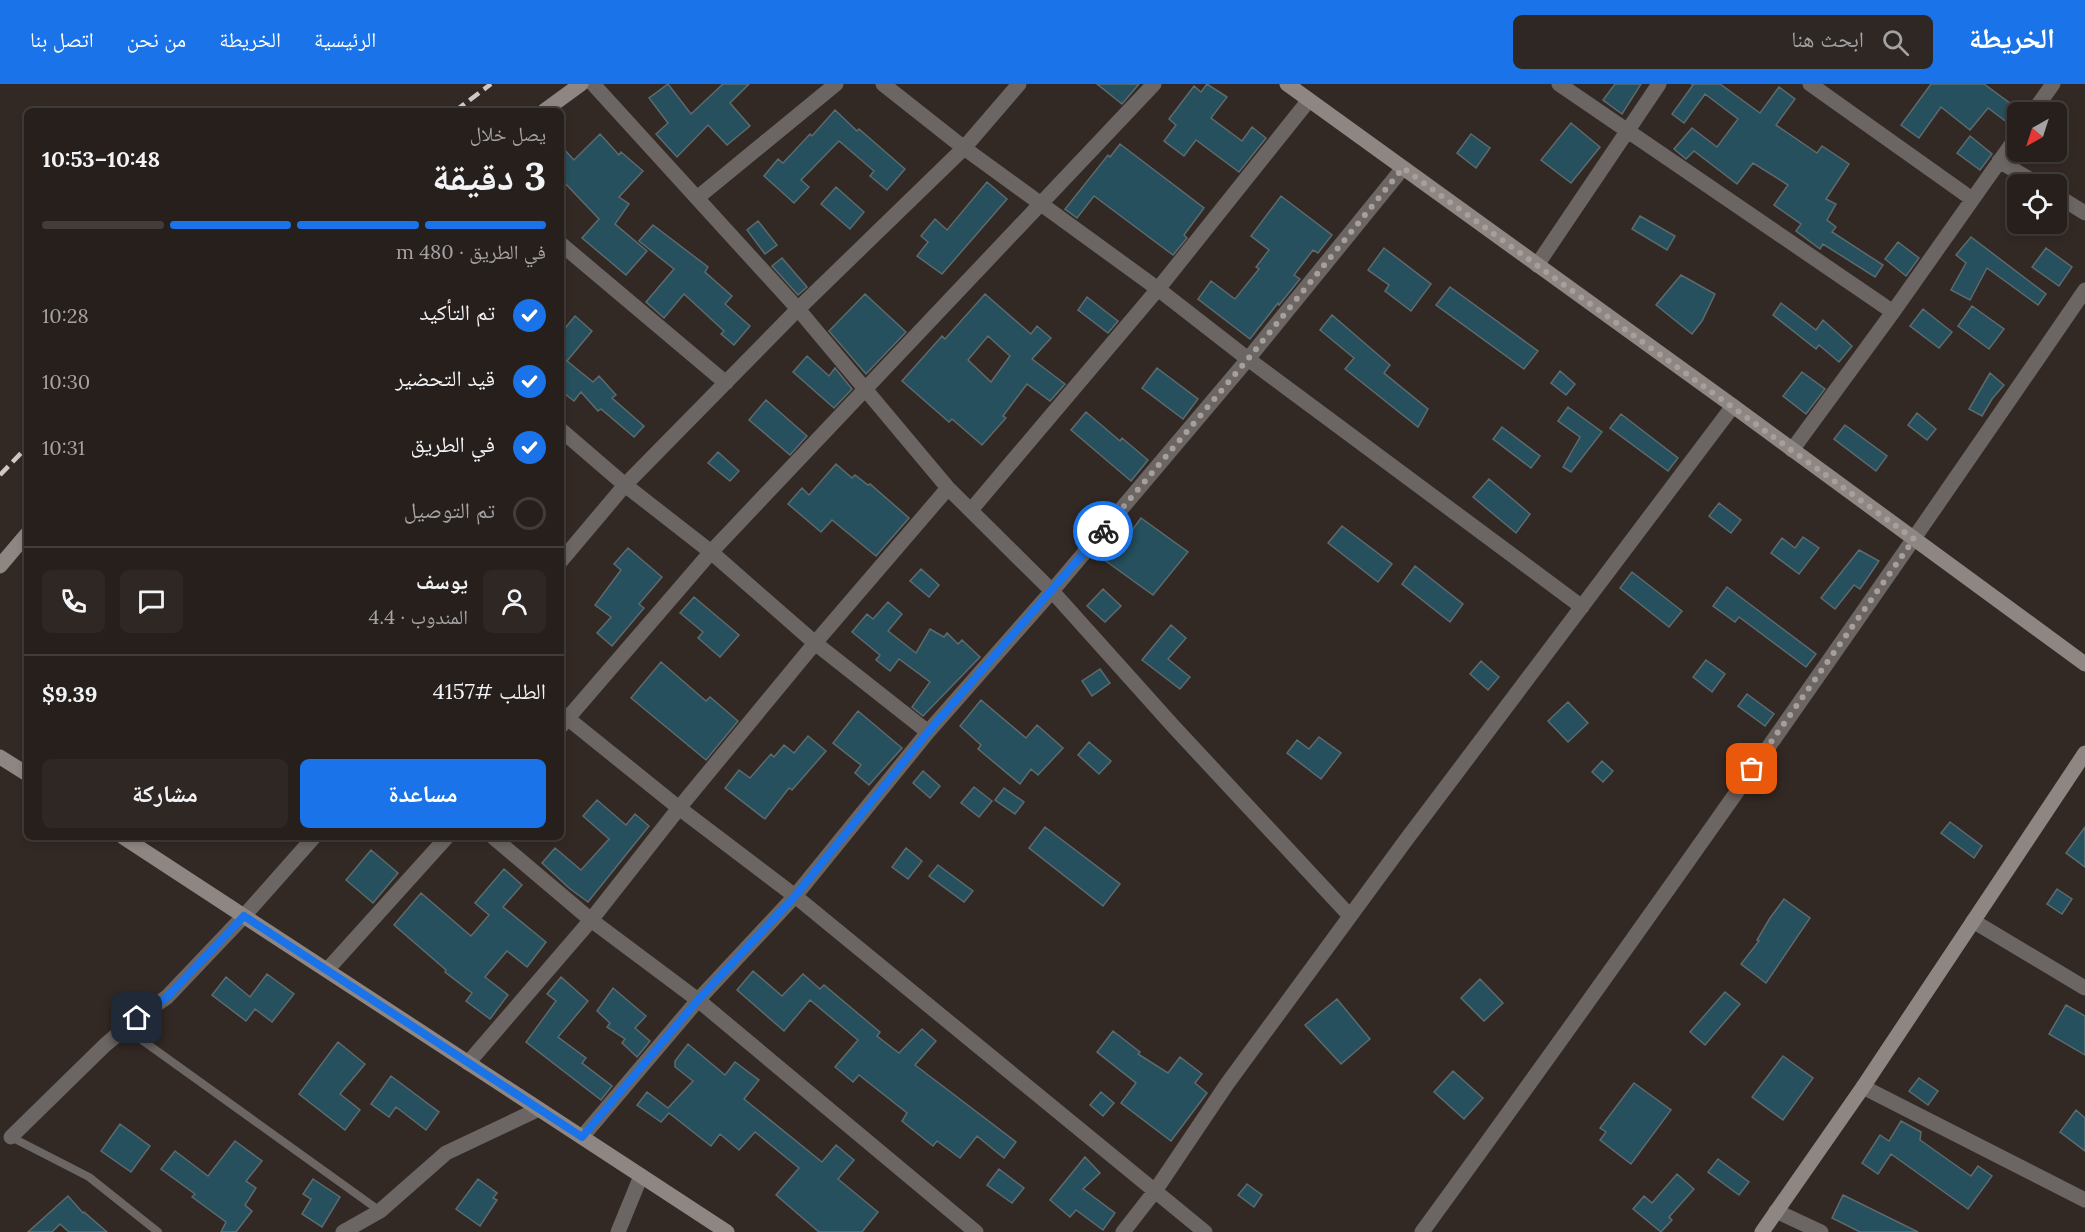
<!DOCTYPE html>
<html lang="ar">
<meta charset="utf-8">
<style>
:root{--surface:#261f1b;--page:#2e2724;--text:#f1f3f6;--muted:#a4a2a3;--line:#423d3a;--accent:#1a73e8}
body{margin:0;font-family:Lora,"Noto Naskh Arabic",serif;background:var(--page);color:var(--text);direction:rtl;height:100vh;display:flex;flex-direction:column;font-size:22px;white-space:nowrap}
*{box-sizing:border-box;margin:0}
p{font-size:20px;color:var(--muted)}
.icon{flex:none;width:33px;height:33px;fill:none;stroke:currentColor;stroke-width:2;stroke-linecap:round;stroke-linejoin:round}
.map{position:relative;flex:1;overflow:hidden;direction:ltr}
.drawer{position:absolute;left:24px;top:24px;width:540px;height:732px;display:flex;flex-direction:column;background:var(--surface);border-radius:9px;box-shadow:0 3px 9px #0003,0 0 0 2px var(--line);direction:rtl}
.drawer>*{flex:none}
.needle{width:39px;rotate:219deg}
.buttons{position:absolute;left:2007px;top:18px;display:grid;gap:12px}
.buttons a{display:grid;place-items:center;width:60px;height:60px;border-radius:9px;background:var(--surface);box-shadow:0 3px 9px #0003,0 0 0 2px var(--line);font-size:30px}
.pin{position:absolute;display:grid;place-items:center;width:51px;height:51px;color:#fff;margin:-26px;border-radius:12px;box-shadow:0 3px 9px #0006}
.courier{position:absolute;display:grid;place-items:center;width:60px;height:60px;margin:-30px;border:4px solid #1a73e8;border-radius:50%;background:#fff;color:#222;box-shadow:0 2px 8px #0007}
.summary em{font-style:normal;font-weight:700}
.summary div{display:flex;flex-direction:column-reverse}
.summary{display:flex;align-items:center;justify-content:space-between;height:102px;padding:0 18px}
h1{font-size:39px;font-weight:700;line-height:45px}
.bar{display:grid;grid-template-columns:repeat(4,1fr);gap:9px 6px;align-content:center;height:72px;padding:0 18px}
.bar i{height:8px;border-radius:4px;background:var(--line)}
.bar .active{background:var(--accent)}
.bar p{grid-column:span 4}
.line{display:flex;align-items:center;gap:15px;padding:0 18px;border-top:2px solid var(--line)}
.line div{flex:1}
.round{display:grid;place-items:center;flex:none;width:63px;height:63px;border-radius:9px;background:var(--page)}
ol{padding:0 18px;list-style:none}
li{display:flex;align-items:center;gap:18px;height:66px}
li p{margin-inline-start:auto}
li .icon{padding:6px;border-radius:50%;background:var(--accent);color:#fff;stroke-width:4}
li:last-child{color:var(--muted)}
li i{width:33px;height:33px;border:3px solid var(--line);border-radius:50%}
.action{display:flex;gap:12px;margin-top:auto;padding:12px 18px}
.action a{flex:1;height:69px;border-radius:9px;background:var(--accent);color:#fff;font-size:24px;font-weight:700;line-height:69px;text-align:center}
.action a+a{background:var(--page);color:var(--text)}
header{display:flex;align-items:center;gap:36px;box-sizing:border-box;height:84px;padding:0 30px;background:var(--accent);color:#fff}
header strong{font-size:28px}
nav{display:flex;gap:33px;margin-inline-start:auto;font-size:21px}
.search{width:420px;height:54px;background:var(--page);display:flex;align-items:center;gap:15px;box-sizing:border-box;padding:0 21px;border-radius:9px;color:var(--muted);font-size:22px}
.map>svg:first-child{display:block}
.building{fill:#26505d;stroke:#5d6a6e;stroke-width:1.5;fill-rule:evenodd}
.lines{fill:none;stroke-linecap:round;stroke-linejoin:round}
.lane{stroke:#6b6563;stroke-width:8}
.street{stroke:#6b6563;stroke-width:15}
.secondary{stroke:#8e8682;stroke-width:15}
.rail{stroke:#cfc8c4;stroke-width:4.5;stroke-dasharray:12 6;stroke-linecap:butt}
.done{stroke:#a79f9b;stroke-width:6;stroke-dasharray:0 10.8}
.route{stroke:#1a73e8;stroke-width:8}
</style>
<header>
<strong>الخريطة</strong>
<div class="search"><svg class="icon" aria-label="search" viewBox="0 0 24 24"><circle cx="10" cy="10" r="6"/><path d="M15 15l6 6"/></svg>ابحث هنا</div>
<nav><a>الرئيسية</a><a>الخريطة</a><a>من نحن</a><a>اتصل بنا</a></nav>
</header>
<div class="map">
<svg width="2085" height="1148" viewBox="0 0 2085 1148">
<rect width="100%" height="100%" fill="#332924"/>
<!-- building -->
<path class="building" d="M668,0L691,30L723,0H749L730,19L750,42L727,61L708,41L677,73L656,50L668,39L649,14Z
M1097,0H1139L1122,20Z
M1207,0L1227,13L1211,34L1242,57L1252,43L1266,54L1239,88L1196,56L1184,72L1164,57L1176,41L1169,35L1194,2L1201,8Z
M1615,0H1641L1622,30L1603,16Z
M1691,0H1720L1760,29L1779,3L1795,15L1776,41L1817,69L1822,62L1849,80L1826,115L1836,120L1827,136L1836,143L1832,148L1883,181L1875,193L1823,160L1820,165L1796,147L1801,140L1774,121L1788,101L1753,79L1737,100L1694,67L1686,75L1674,65L1692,44L1717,63L1738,35L1705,10L1684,39L1672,30L1693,1Z
M1931,0H1984L2022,28H2018V34L2012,42L1988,24L1970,46L1941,23L1919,54L1901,41Z
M835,26L857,47L859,45L905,85L887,106L870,92L874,87L839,57L801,96L809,103L794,119L764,92L778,75L783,79L810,50L812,52Z
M1571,39L1600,63L1571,99L1541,76Z
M600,50L619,71L621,68L643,87L619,113L629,120L615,140L647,167L626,191L582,154L599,135L561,95V62L574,76Z
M1471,50L1490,64L1476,84L1457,69Z
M1970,52L1992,70L1980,86L1957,69Z
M1120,60L1204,124L1184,151L1187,154L1173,171L1094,112L1077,134L1065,125L1108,71L1110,73Z
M987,98L1007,115L942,190L917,172L928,158L921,152L935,135L947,146Z
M836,103L864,128L850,145L821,120Z
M1281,112L1332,151L1318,169L1313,166L1294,191L1300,195L1279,221L1278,219L1250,255L1198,215L1211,197L1235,215L1259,185L1256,183L1269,166L1251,152Z
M1640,132L1675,152L1667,166L1632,145Z
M758,137L777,161L765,170L747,146Z
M653,141L708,183L705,188L732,212L725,220L750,242L734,261L721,250L724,247L684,210L664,234L646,218L674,185L639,157Z
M1971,153L2046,210L2038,221L1987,184L1970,216L1951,206L1966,179L1956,171Z
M1898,158L1919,174L1906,192L1885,175Z
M1384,164L1431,200L1411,227L1385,207L1389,201L1368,186Z
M2046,164L2072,183L2059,202L2032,183Z
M782,174L807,203L798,211L772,182Z
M1681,191L1715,210L1702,237L1692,250L1656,221Z
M1450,203L1538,267L1524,285L1436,221Z
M865,210L906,248L866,290L829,247Z
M985,210L1031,250L1037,242L1051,254L1032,275L1065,300L1050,317L1027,300L1003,332L1006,334L982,361L952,335L949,338L902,297L942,252L945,255ZM988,252L1010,272L991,298L968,276Z
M1087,213L1118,237L1108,249L1078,226Z
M1781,219L1816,246L1823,236L1852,262L1839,278L1819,261L1816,265L1773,231Z
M1972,222L2004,245L1989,265L1958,242Z
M1923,225L1952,248L1939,264L1910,242Z
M1332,231L1390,281L1384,289L1428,325L1418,343L1345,285L1354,274L1320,246Z
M575,232L592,247L567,277L593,298L599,292L616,311L612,314L644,342L634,353L601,325L598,327L581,308L574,317L561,307V249Z
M807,272L829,292L835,284L852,305L834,324L793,288Z
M1157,284L1198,315L1183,335L1142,304Z
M1560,287L1575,300L1566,311L1551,299Z
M1802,288L1825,305L1806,330L1783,312Z
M1990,289L2004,301L1992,315L1982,332L1969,325Z
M766,316L807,352L790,371L749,336Z
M1568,323L1602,348L1571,388L1563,383L1580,353L1558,337Z
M1086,328L1120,357L1122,354L1148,376L1131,397L1071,346Z
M1917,329L1936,345L1927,356L1908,341Z
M1621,330L1678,374L1668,387L1610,344Z
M1845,341L1887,372L1876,387L1834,355Z
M1502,343L1540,372L1531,384L1493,355Z
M718,368L739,387L730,397L708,379Z
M836,380L852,394L855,391L868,401L870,400L909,434L876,472L832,436L821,448L788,420L802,404L809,411Z
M1489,395L1530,430L1516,449L1473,413Z
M1719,419L1741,436L1731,449L1709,432Z
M1141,434L1188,468L1153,511L1096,470L1106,459L1117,467Z
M1342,442L1392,480L1378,498L1328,459Z
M1803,453L1819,464L1799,490L1771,469L1782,454L1795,464Z
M628,464L662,493L639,520L644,524L612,562L597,549L611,533L595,521L621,486L614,480Z
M1859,466L1879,477L1860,505L1854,501L1835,525L1821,514Z
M1415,482L1463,520L1450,538L1402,500Z
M921,485L939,501L929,513L910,497Z
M1632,488L1682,527L1669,543L1620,504Z
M1727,503L1816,570L1806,583L1739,533L1735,538L1713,522Z
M1103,505L1121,522L1105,538L1087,522Z
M694,513L739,551L720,573L698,554L703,548L680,529Z
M888,518L902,530L888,547L916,569L930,545L944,553L947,549L958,560L962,556L980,573L923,632L912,623L930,598L899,575L890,587L876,576L880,571L852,548L867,530L873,535Z
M1171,541L1186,554L1168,575L1190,593L1180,605L1142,576Z
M1706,576L1725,590L1712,608L1693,593Z
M1481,577L1499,593L1488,606L1470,590Z
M661,578L706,617L710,613L738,637L706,676L631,614Z
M1100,585L1110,599L1092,612L1082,597Z
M1747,610L1774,630L1765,642L1738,622Z
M981,616L1026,654L1037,641L1063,664L1038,691L1031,685L1020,700L978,665L981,661L960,642Z
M1568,618L1588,639L1568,658L1548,637Z
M858,627L902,664L869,701L855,689L861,681L833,659Z
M808,652L826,667L792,706L789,704L765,735L725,704L739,686L750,694L771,670L774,673L784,661L794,669Z
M1319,653L1341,669L1321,695L1287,669L1297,656L1309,665Z
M1089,658L1111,677L1099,690L1078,671Z
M1602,677L1613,687L1603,698L1592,688Z
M923,687L940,702L930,714L913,699Z
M974,703L992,717L979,733L961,719Z
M1004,704L1024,718L1015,730L995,716Z
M597,716L626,741L635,730L649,742L588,818L569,804L542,779L555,764L581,786L609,755L583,732Z
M1950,738L1982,762L1974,774L1941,749Z
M1045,743L1120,800L1103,822L1029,764Z
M2085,743V783L2066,769Z
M906,764L922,777L908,795L892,783Z
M371,766L398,789L373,819L346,796Z
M938,781L973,807L964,818L929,792Z
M504,785L522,801L503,823L546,858L527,883L507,867L485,893L508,911L490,935L466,917L472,909L445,888L446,886L394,841L421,809L471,852L489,831L475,819Z
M2057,805L2072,815L2062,830L2047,820Z
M1784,815L1810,834L1766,899L1741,880L1759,857L1757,856L1770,834Z
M753,887L782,912L803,890L820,905L824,901L880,948L877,952L899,969L922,945L936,957L915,981L1016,1058L1004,1074L977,1052L960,1074L937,1057L933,1062L902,1037L907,1029L859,991L853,998L835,983L858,956L810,916L784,947L737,906Z
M267,890L294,910L272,938L255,925L246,937L212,911L226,893L250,913Z
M561,893L588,917L558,953L586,974L582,979L612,1002L601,1016L526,958L556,917L547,910Z
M1480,895L1503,919L1484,937L1461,914Z
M613,904L646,932L635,944L650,957L637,973L622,959L625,955L607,943L610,939L597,927Z
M1725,908L1740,920L1705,961L1690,948Z
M1337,915L1370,955L1341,980L1305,941Z
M2066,921L2085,932V971L2049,950Z
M1113,947L1140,968L1138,970L1168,989L1180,973L1202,990L1195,999L1207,1009L1171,1057L1121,1019L1136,999L1097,968Z
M338,958L365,980L340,1010L360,1026L345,1046L299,1010Z
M688,960L725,991L735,978L759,996L744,1015L822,1078L836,1061L854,1076L838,1095L878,1128L862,1148H819L776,1111L799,1084L755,1048L739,1066L720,1050L711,1062L669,1029L661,1038L637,1021L647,1008L668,1024L693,997L675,983V977Z
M1783,972L1813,994L1783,1036L1752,1013Z
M1453,987L1483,1014L1464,1035L1434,1008Z
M391,992L439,1028L426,1046L396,1023L389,1033L371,1020Z
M1919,994L1938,1007L1928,1021L1909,1007Z
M1634,999L1671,1026L1631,1080L1600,1056L1606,1048L1600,1044Z
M1101,1008L1114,1019L1103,1032L1090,1021Z
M2076,1026L2085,1034V1067L2060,1048Z
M1901,1037L1921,1048L1920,1056L1971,1092L1978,1082L1992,1092L1968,1125L1891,1070L1878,1090L1862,1079L1880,1051L1889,1057Z
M120,1040L150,1062L131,1088L101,1067Z
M235,1057L262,1077L246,1097L256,1104L245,1121L252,1127L236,1148H221L226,1138L192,1113L195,1110L161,1085L175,1067L208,1092Z
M1085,1073L1100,1089L1083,1105L1115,1129L1103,1146L1076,1126L1070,1133L1050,1116Z
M1718,1075L1749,1098L1739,1111L1708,1088Z
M999,1085L1024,1104L1012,1119L987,1101Z
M1677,1090L1694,1105L1669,1133L1672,1136L1661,1148L1633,1125L1644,1112L1652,1119Z
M313,1095L340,1113L322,1143L302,1130L311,1115L303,1110Z
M478,1095L497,1109L493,1114L497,1116L480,1142L456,1125Z
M1247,1100L1262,1111L1254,1123L1238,1111Z
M1843,1111L1918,1148H1860L1832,1134Z
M68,1112L83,1129L84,1128L107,1148H69L60,1140L52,1148H28Z"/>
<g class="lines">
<!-- lane -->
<path class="lane" d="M125,944L380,1127
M11,1053L89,1093L158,1148"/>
<!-- street -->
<path class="street" d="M593,0L798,225L948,404L1052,507L1174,643L1350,832
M883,0L964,64L1158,205L1248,275L1582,523
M1559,0L1893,228
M1810,0L1972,115
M2033,28L2053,0
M1999,77L2038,100
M2056,111L2085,129
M697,114L836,0
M561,160L726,299
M1537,181L1659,0
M561,346L625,401L711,468L815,559L928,648
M1792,366L1893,228L2018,51
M971,426L1158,205L1309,16
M561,477L625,401L798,225L964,64L1019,0
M561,629L679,724L795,812L1205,1148
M561,642L711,468L1154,0
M493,753L591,836L698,916L976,1148
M1973,837L2085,904
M327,886L447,753
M468,979L591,836L679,724L815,559L948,404
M1863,1003L2085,1116
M11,1053L105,961L137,934L167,913L244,832L314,753
M582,1053L698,916L795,812L928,648L1052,507L1248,275L1403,84
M1776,1127L1821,1148
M343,1148L380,1127L446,1069L539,1025
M618,1148L641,1092
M1123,1148L1155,1107L1227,1000L1406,756L1733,322
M1422,1148C1648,838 1868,523 2085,206"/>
<!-- secondary -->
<path class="secondary" d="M1287,0L1733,322L2085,580
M544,27L581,0
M0,482L27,450
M0,673L27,690
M123,753L727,1148
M1762,1148L1863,1003L2085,669"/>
<!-- rail -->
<path class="rail" d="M455,27L491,0
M0,391L27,363"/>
</g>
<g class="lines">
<!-- done -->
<path class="done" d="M1103,447L1248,275L1403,84L1914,455L1752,685"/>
<!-- route -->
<path class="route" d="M137,934L167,913L244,832L582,1053L698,916L795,812L928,648L1103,447"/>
</g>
</svg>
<div class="buttons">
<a><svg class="needle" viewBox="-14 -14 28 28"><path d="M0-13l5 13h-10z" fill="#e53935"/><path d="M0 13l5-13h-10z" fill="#a4a2a3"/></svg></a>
<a><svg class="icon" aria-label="locate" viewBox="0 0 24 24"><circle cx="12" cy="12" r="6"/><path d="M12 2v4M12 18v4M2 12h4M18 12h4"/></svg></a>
</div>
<div class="pin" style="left:1752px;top:685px;background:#ea580c"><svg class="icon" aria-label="bag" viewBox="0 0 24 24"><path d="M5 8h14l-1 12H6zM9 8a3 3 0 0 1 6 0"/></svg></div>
<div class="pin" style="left:137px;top:934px;background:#1f2937"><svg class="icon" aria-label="home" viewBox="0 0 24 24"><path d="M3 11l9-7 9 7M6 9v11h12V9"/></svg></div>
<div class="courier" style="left:1103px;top:447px"><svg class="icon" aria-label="bike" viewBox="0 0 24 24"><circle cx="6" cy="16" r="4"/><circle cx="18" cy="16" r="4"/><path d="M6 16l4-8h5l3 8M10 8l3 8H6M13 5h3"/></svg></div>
<section class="drawer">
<div class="summary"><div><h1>3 دقيقة</h1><p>يصل خلال</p></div><em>10:48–10:53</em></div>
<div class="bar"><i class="active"></i><i class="active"></i><i class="active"></i><i></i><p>في الطريق · 480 m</p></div>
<ol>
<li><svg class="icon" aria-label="check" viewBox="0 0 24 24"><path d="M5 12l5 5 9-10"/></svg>تم التأكيد<p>10:28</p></li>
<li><svg class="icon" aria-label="check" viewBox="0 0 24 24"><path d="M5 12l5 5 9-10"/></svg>قيد التحضير<p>10:30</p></li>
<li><svg class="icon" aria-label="check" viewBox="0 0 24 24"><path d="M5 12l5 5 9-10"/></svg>في الطريق<p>10:31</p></li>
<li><i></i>تم التوصيل</li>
</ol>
<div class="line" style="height:108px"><a class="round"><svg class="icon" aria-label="person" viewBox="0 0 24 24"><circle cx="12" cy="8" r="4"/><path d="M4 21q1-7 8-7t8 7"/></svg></a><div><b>يوسف</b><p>المندوب · 4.4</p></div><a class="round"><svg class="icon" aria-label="chat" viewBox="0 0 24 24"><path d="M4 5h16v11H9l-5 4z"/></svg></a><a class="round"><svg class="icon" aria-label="phone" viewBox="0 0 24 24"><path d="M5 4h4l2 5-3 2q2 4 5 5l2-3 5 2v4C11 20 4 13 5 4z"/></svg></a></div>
<div class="line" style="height:78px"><div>الطلب #4157</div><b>$9.39</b></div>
<div class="action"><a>مساعدة</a><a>مشاركة</a></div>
</section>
</div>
